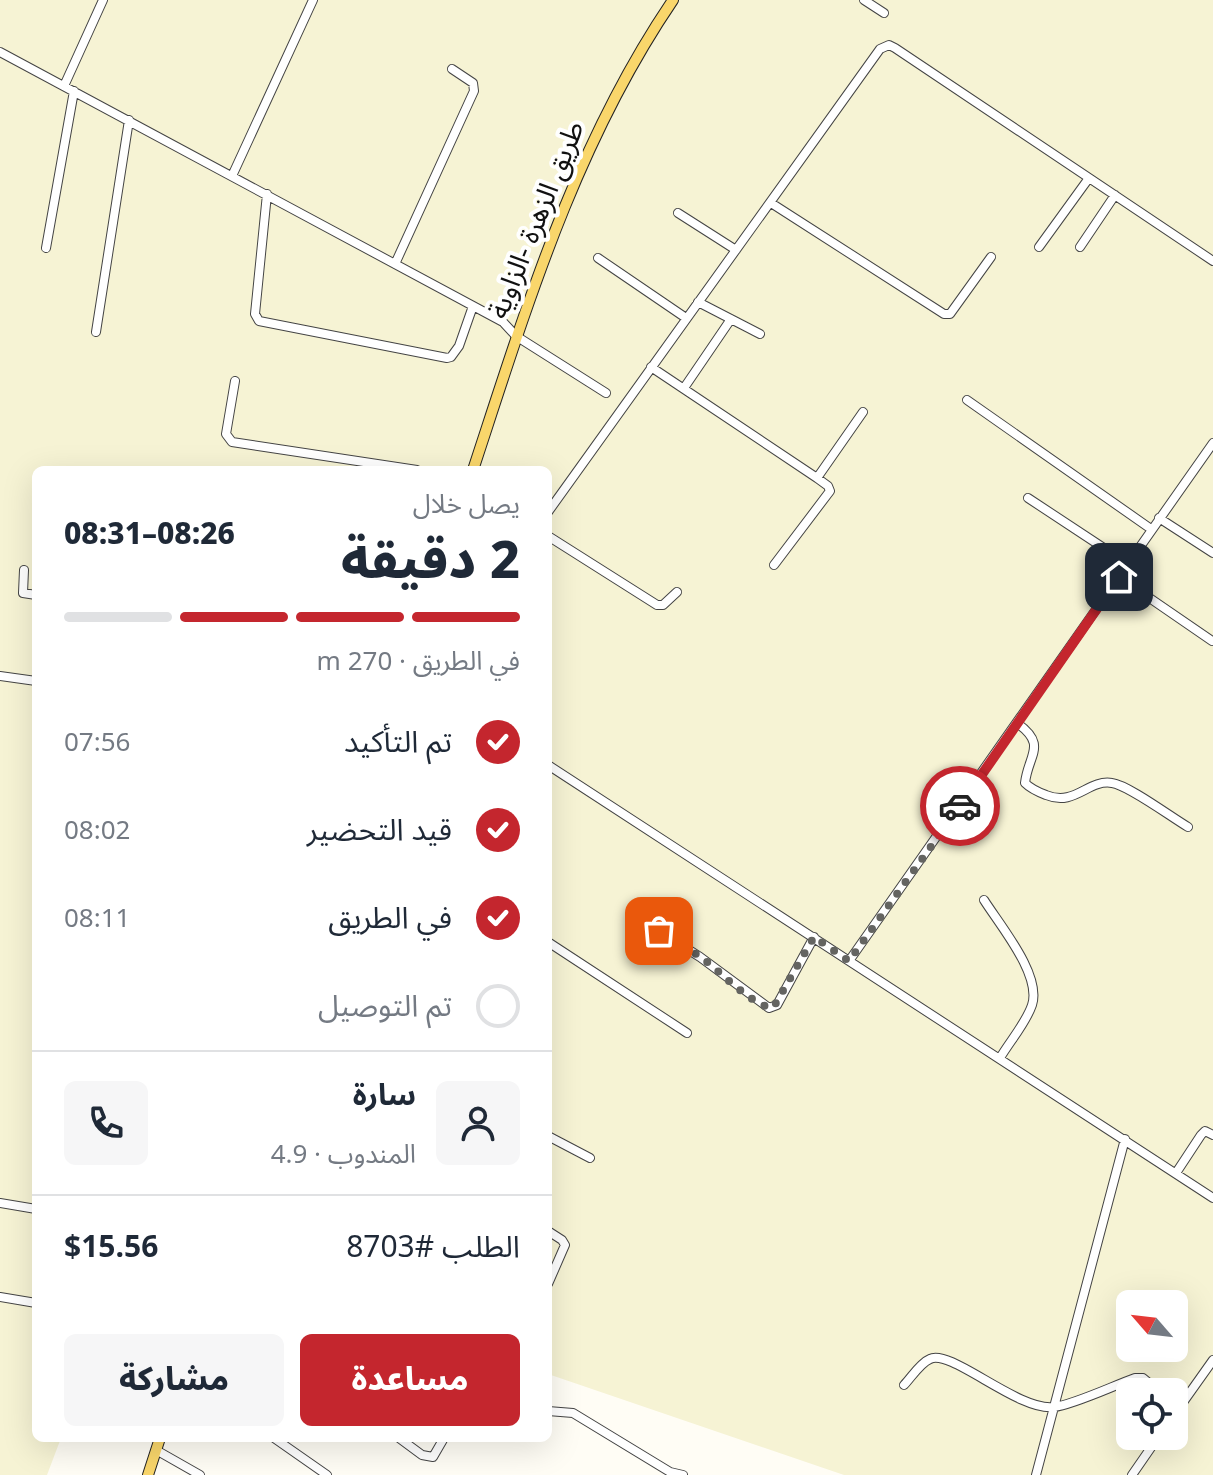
<!DOCTYPE html>
<html lang="ar">
<meta charset="utf-8">
<style>
:root{--surface:#fff;--page:#f6f6f7;--text:#1f2937;--muted:#747a83;--line:#e0e1e3;--accent:#c4262e}
body{margin:0;font-family:Georgia,"Noto Sans Arabic",serif;background:var(--page);color:var(--text);direction:rtl;height:100vh;display:flex;flex-direction:column;font-size:30px;white-space:nowrap}
*{box-sizing:border-box;margin:0}
p{font-size:26px;color:var(--muted)}
.icon{flex:none;width:44px;height:44px;fill:none;stroke:currentColor;stroke-width:2;stroke-linecap:round;stroke-linejoin:round}
.map{position:relative;flex:1;overflow:hidden;direction:ltr}
.drawer{position:absolute;left:32px;top:466px;width:520px;height:976px;display:flex;flex-direction:column;background:var(--surface);border-radius:12px;box-shadow:0 8px 32px #0002;direction:rtl}
.drawer>*{flex:none}
.needle{width:52px;rotate:298deg}
.tools{position:absolute;left:1116px;top:1290px;display:grid;gap:16px}
.tools a{display:grid;place-items:center;width:72px;height:72px;border-radius:12px;background:var(--surface);box-shadow:0 8px 32px #0002;font-size:40px}
.pin{position:absolute;display:grid;place-items:center;width:68px;height:68px;color:#fff;margin:-34px;border-radius:16px;box-shadow:0 4px 12px #0006}
.courier{position:absolute;display:grid;place-items:center;width:80px;height:80px;margin:-40px;border:6px solid #c4262e;border-radius:50%;background:#fff;color:#222;box-shadow:0 2px 10px #0007}
.overview em{font-style:normal;font-weight:800}
.overview div{display:flex;flex-direction:column-reverse}
.overview{display:flex;align-items:center;justify-content:space-between;height:136px;padding:0 32px}
h1{font-size:52px;font-weight:800;line-height:60px}
.bar{display:grid;grid-template-columns:repeat(4,1fr);gap:12px 8px;align-content:center;height:96px;padding:0 32px}
.bar i{height:10px;border-radius:6px;background:var(--line)}
.bar .selected{background:var(--accent)}
.bar p{grid-column:span 4}
.line{display:flex;align-items:center;gap:20px;padding:0 32px;border-top:2px solid var(--line)}
.line div{flex:1}
.round{display:grid;place-items:center;flex:none;width:84px;height:84px;border-radius:12px;background:var(--page)}
ol{padding:0 32px;list-style:none}
li{display:flex;align-items:center;gap:24px;height:88px}
li p{margin-inline-start:auto}
li .icon{padding:8px;border-radius:50%;background:var(--accent);color:#fff;stroke-width:4}
li:last-child{color:var(--muted)}
li i{width:44px;height:44px;border:4px solid var(--line);border-radius:50%}
.cta{display:flex;gap:16px;margin-top:auto;padding:16px 32px}
.cta a{flex:1;height:92px;border-radius:12px;background:var(--accent);color:#fff;font-size:32px;font-weight:800;line-height:92px;text-align:center}
.cta a+a{background:var(--page);color:var(--text)}
.map>svg:first-child{display:block}
.farmland{fill:#f6f3d4;fill-rule:evenodd}
.lines{fill:none;stroke-linecap:round;stroke-linejoin:round}
.minor-casing{stroke:#444;stroke-width:10}
.major-casing{stroke:#222;stroke-width:12}
.minor{stroke:#fff;stroke-width:8}
.major{stroke:#f9d66b;stroke-width:10}
.done{stroke:#646461;stroke-width:8;stroke-dasharray:0 14.4}
.route{stroke:#c4262e;stroke-width:10}
.labels{text-anchor:middle;dominant-baseline:central;stroke-width:8;stroke-linejoin:round;paint-order:stroke}
.street-label{font-size:28px;fill:#111;stroke:#fff}
</style>
<div class="map">
<svg width="1213" height="1475" viewBox="0 0 1213 1475">
<rect width="100%" height="100%" fill="#fffdf5"/>
<!-- farmland -->
<path class="farmland" d="M0,0H1213V1475H844L548,1374V470H36V1438H61L47,1475H0ZM1130,1304H1174V1348H1130ZM1130,1392H1174V1436H1130Z"/>
<g class="lines">
<!-- minor casing -->
<g class="minor-casing">
<path id="minor" d="M864,0L884,13
M0,52L503,322L516,336L606,393
M64,86L103,0
M232,176L313,0
M267,194L255,314L259,321L447,358L451,357L459,346L473,306
M771,203L944,314H950L991,257
M678,213L736,250
M1039,247L1089,178
M1080,247L1115,195
M46,248L74,91
M598,258L686,318
M395,264L474,91L473,83L452,69
M698,302L760,334
M96,332L129,120
M651,367L817,478L863,412
M235,381L226,434L232,442L417,470
M684,388L731,319
M967,400L1151,529
M1028,498L1128,564
M548,512L880,49L889,45L895,48L1213,261
M1159,518L1213,553
M548,536L657,605H663L677,592
M774,565L830,491L828,486L817,478
M24,570L23,593L36,595
M1119,577L1212,641
M0,676L36,681
M1017,723C1048,745 1028,755 1025,783C1031,789 1038,792 1046,795C1075,807 1088,779 1112,783C1128,785 1171,817 1188,827
M548,765L1213,1198
M984,900C999,924 1042,975 1032,1005C1026,1023 1010,1041 1000,1058
M659,931L700,957L769,1008L777,1005L814,937
M548,942L687,1033
M849,961L1213,443
M548,1136L590,1158
M1176,1173L1201,1135L1205,1131L1213,1135
M0,1203L36,1209
M548,1231L562,1240L565,1245L548,1284
M0,1297L36,1303
M904,1385C911,1378 920,1363 930,1359C950,1348 1019,1412 1054,1407C1073,1405 1115,1385 1135,1378H1143L1160,1392
M548,1411L573,1413L670,1472L683,1475
M1174,1415L1213,1360
M274,1438L327,1475
M399,1438L422,1455L433,1457L444,1438
M156,1450L200,1475
M1036,1475L1125,1139
M1132,1475L1159,1436"/>
</g>
<!-- major casing -->
<g class="major-casing">
<path id="major" d="M473,470C527,306 575,144 673,0
M148,1475L160,1438"/>
</g>
<!-- minor -->
<use href="#minor" class="minor"/>
<!-- major -->
<use href="#major" class="major"/>
</g>
<g class="lines">
<!-- done -->
<path class="done" d="M659,931C673,940 688,948 702,958C720,971 752,1006 773,1008L814,937L849,961L960,806"/>
<!-- route -->
<path class="route" d="M960,806L1119,577"/>
</g>
<g class="labels">
<!-- street labels -->
<g class="street-label">
<text transform="translate(537 220) rotate(-68)">طريق الزهرة -الزاوية</text>
</g>
</g>
</svg>
<div class="tools">
<a><svg class="needle" viewBox="-14 -14 28 28"><path d="M0-13l5 13h-10z" fill="#e53935"/><path d="M0 13l5-13h-10z" fill="#747a83"/></svg></a>
<a><svg class="icon" aria-label="locate" viewBox="0 0 24 24"><circle cx="12" cy="12" r="6"/><path d="M12 2v4M12 18v4M2 12h4M18 12h4"/></svg></a>
</div>
<div class="pin" style="left:659px;top:931px;background:#ea580c"><svg class="icon" aria-label="bag" viewBox="0 0 24 24"><path d="M5 8h14l-1 12H6zM9 8a3 3 0 0 1 6 0"/></svg></div>
<div class="pin" style="left:1119px;top:577px;background:#1f2937"><svg class="icon" aria-label="home" viewBox="0 0 24 24"><path d="M3 11l9-7 9 7M6 9v11h12V9"/></svg></div>
<div class="courier" style="left:960px;top:806px"><svg class="icon" aria-label="car" viewBox="0 0 24 24"><path d="M5 17H2v-5l4-1 3-4h7l3 4 3 1v5h-3M9 17h6M6 11h13"/><circle cx="7" cy="17" r="2"/><circle cx="17" cy="17" r="2"/></svg></div>
<section class="drawer">
<div class="overview"><div><h1>2 دقيقة</h1><p>يصل خلال</p></div><em>08:26–08:31</em></div>
<div class="bar"><i class="selected"></i><i class="selected"></i><i class="selected"></i><i></i><p>في الطريق · 270 m</p></div>
<ol>
<li><svg class="icon" aria-label="check" viewBox="0 0 24 24"><path d="M5 12l5 5 9-10"/></svg>تم التأكيد<p>07:56</p></li>
<li><svg class="icon" aria-label="check" viewBox="0 0 24 24"><path d="M5 12l5 5 9-10"/></svg>قيد التحضير<p>08:02</p></li>
<li><svg class="icon" aria-label="check" viewBox="0 0 24 24"><path d="M5 12l5 5 9-10"/></svg>في الطريق<p>08:11</p></li>
<li><i></i>تم التوصيل</li>
</ol>
<div class="line" style="height:144px"><a class="round"><svg class="icon" aria-label="person" viewBox="0 0 24 24"><circle cx="12" cy="8" r="4"/><path d="M4 21q1-7 8-7t8 7"/></svg></a><div><b>سارة</b><p>المندوب · 4.9</p></div><a class="round"><svg class="icon" aria-label="phone" viewBox="0 0 24 24"><path d="M5 4h4l2 5-3 2q2 4 5 5l2-3 5 2v4C11 20 4 13 5 4z"/></svg></a></div>
<div class="line" style="height:104px"><div>الطلب #8703</div><b>$15.56</b></div>
<div class="cta"><a>مساعدة</a><a>مشاركة</a></div>
</section>
</div>
